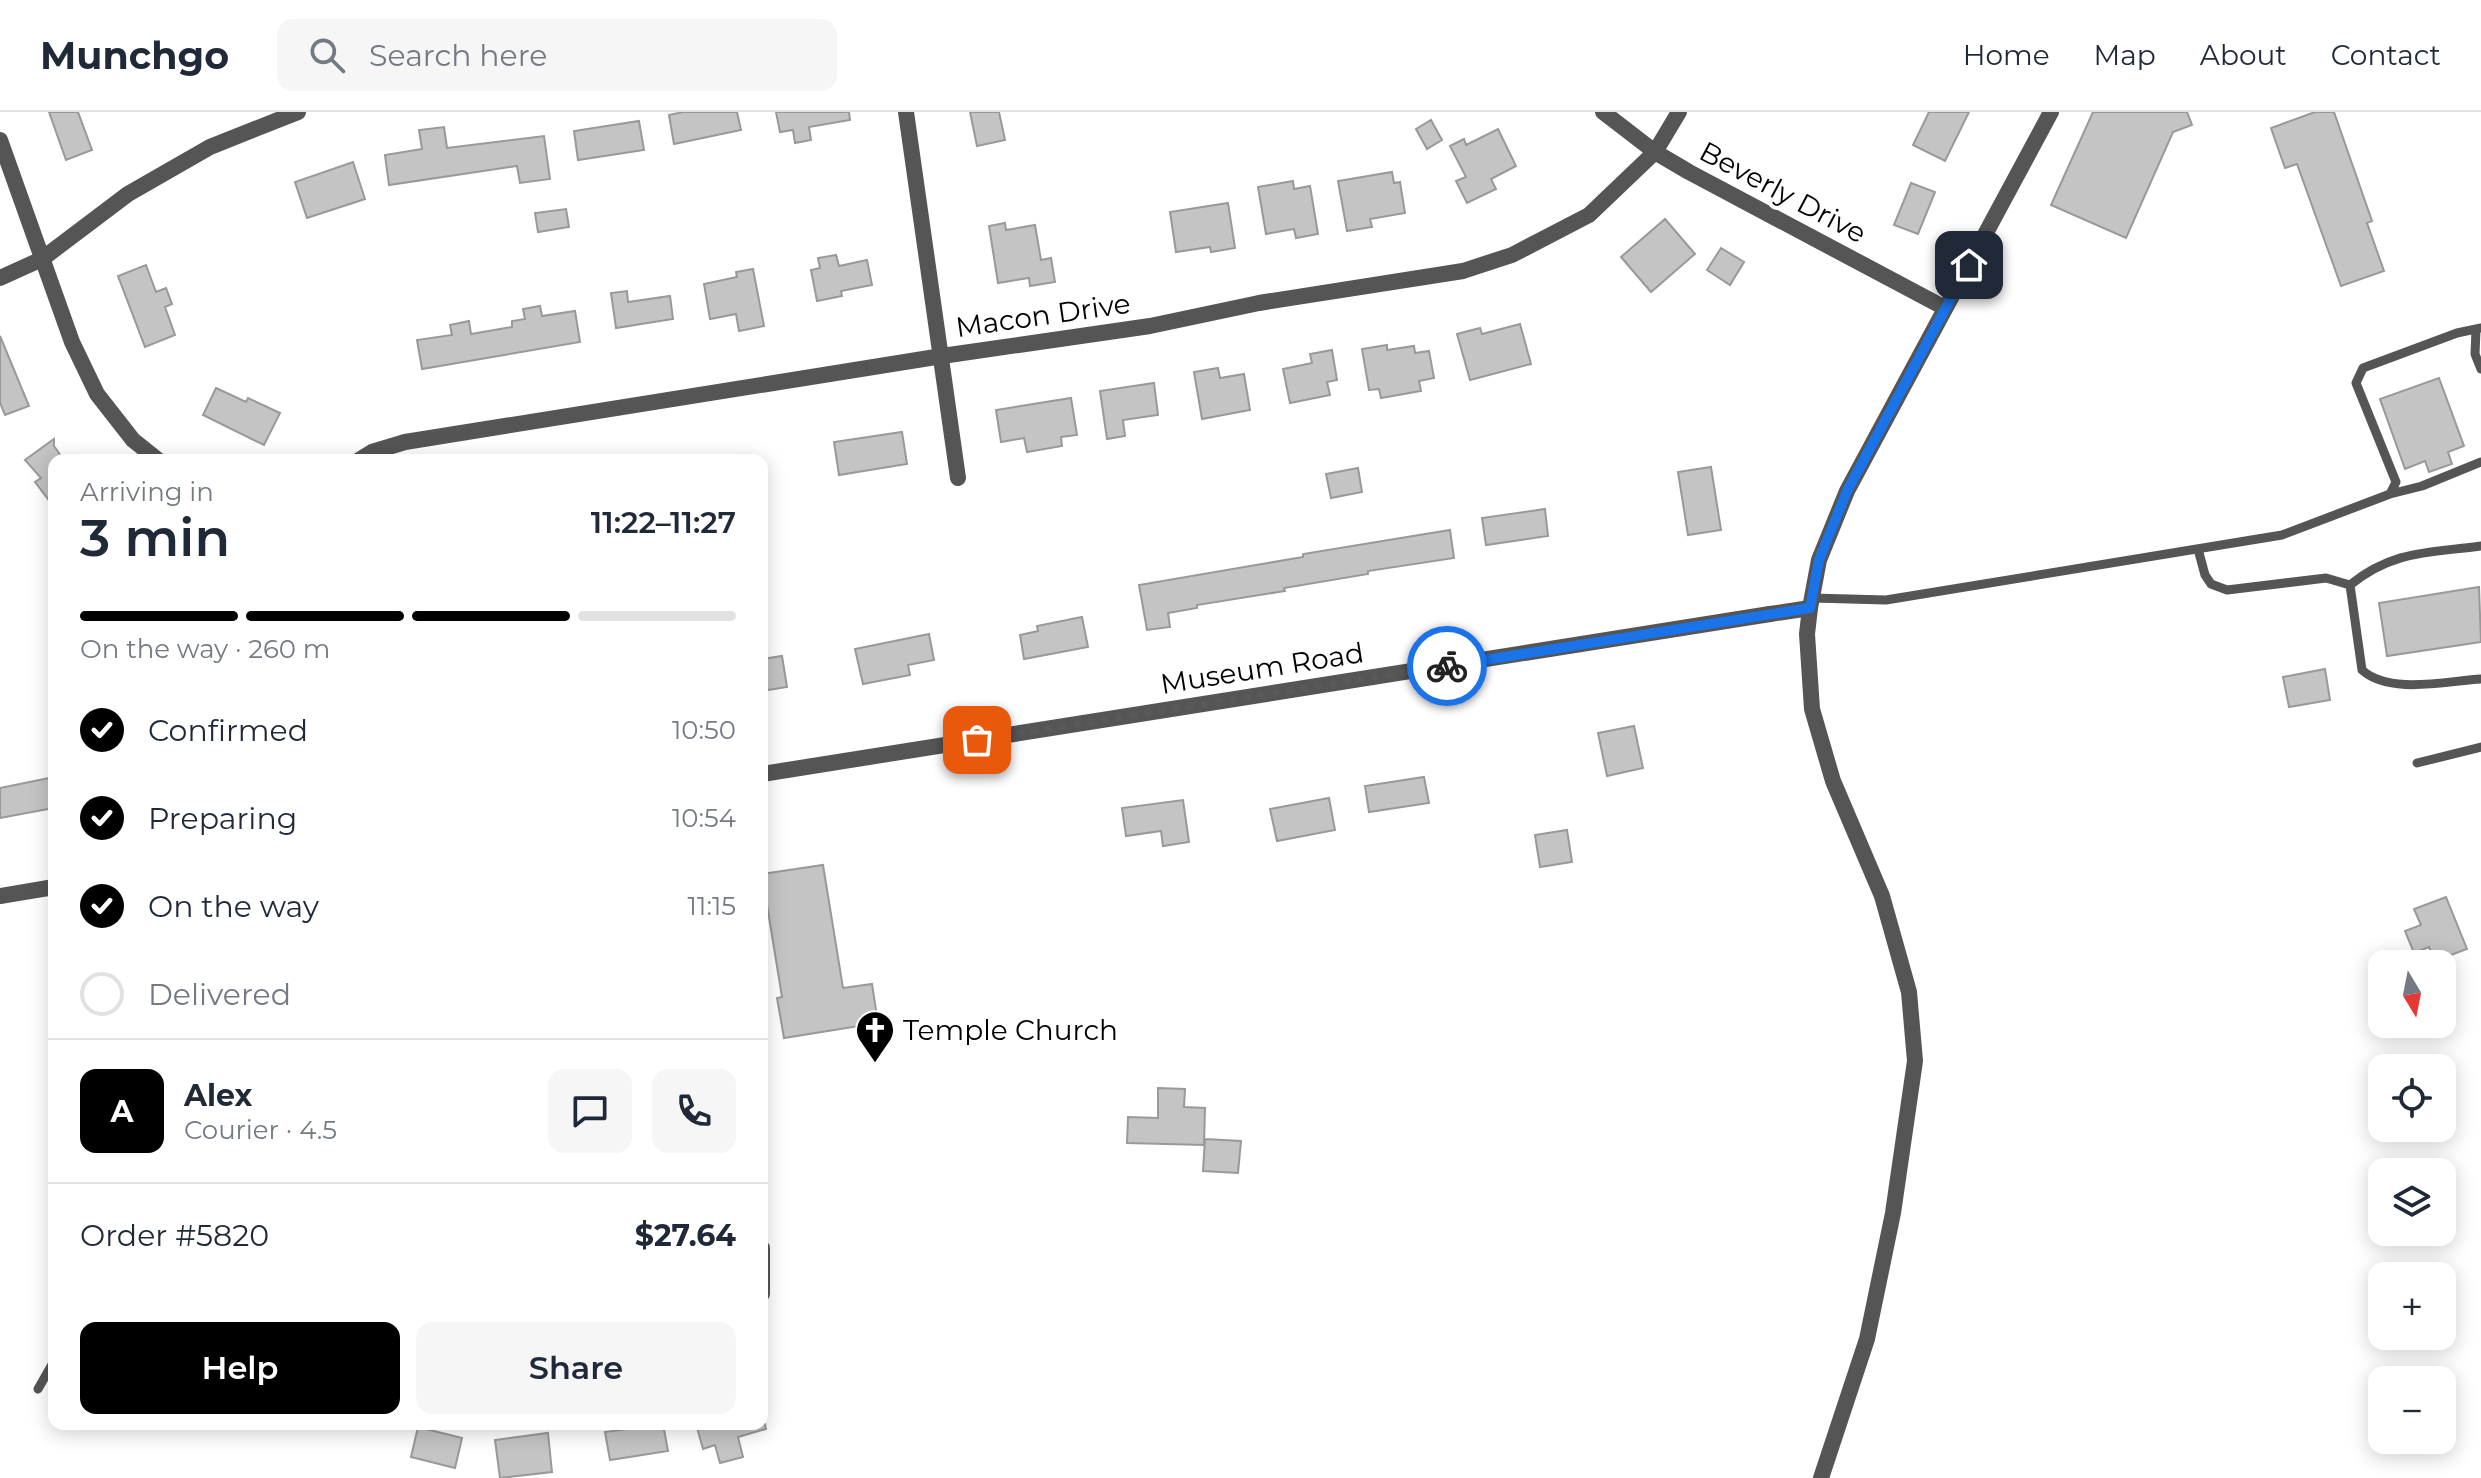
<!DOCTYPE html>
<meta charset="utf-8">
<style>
:root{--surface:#fff;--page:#f6f6f7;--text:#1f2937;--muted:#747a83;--line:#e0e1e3;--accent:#000}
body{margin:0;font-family:Montserrat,sans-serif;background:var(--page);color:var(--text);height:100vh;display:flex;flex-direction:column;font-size:30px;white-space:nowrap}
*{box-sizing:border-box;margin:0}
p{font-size:26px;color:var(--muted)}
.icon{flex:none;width:44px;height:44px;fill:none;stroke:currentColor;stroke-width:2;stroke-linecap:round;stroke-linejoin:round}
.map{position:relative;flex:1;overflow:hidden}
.panel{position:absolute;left:48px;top:342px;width:720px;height:976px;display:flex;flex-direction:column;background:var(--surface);border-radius:16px;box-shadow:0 4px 20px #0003}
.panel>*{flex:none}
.needle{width:52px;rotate:170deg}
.fabs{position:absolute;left:2368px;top:838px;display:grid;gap:16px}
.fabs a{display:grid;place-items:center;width:88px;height:88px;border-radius:16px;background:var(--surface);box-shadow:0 4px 20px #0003;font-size:40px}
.pin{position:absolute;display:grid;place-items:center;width:68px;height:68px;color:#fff;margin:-34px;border-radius:16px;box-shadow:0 4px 12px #0006}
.courier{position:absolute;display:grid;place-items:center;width:80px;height:80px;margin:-40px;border:6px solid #1a73e8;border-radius:50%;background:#fff;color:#222;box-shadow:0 2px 10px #0007}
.headline em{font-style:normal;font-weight:600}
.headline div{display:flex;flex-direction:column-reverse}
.headline{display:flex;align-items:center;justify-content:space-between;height:136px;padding:0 32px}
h1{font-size:52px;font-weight:600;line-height:60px}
.bar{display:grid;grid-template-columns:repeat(4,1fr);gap:12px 8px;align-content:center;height:96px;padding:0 32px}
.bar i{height:10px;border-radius:6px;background:var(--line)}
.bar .active{background:var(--accent)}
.bar p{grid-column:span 4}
.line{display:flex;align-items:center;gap:20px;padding:0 32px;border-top:2px solid var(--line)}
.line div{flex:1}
.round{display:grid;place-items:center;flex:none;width:84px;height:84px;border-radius:16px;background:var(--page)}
ol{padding:0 32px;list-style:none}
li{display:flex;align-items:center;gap:24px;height:88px}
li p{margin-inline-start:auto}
li .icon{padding:8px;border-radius:50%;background:var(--accent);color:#fff;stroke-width:4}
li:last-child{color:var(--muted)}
li i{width:44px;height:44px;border:4px solid var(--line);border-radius:50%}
.button{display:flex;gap:16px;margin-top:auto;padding:16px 32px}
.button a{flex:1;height:92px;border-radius:16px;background:var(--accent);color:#fff;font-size:32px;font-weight:600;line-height:92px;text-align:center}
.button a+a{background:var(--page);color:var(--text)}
header{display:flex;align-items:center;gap:48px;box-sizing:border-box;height:112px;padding:0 40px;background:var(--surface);border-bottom:2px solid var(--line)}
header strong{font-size:38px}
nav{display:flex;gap:44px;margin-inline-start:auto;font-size:28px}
.search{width:560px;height:72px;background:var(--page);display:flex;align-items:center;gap:20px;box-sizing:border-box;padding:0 28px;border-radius:16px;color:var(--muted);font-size:30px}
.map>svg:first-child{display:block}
.building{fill:#c4c4c4;stroke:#999;stroke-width:2}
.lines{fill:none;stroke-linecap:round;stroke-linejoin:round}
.service{stroke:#555;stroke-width:9}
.minor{stroke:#555;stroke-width:16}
.tertiary{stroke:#555;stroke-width:16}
.done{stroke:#595959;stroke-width:8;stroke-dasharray:0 14.4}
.route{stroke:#1a73e8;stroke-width:10}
.labels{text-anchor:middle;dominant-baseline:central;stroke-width:8;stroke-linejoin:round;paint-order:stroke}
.street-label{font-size:28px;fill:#000;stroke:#fff}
.poi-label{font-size:28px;fill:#000;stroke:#fff;text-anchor:start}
</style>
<header>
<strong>Munchgo</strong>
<div class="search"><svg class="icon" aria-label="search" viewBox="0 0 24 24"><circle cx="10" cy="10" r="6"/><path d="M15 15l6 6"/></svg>Search here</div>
<nav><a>Home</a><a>Map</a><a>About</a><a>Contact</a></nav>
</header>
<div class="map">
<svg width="2481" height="1366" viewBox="0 0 2481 1366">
<rect width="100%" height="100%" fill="#fff"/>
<!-- building -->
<path class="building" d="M49,0H78L92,38L66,48Z
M683,0H737L741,18L674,32L669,3Z
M776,0H849L850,8L809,15L811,28L795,31L793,18L780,20Z
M970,0H999L1005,28L977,34Z
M1929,0H1969L1945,49L1913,33Z
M2093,0H2187L2192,13L2173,20L2126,126L2051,93Z
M2315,0H2334L2372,109L2367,111L2384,159L2341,174L2297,52L2285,56L2271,16Z
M1431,8L1442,28L1427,37L1416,17Z
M639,9L644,38L578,48L574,19Z
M444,15L447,36L544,24L550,67L520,71L517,54L389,73L385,43L422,37L419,18Z
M1498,17L1516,54L1491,67L1496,77L1467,91L1456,69L1466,65L1450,34L1464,27L1466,33Z
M353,50L365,87L307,106L295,70Z
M1392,60L1394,71L1400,70L1405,101L1370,107L1372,115L1347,119L1338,69Z
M1293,69L1294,77L1310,74L1318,122L1296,126L1294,117L1266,122L1258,75Z
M1911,71L1935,80L1918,122L1894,113Z
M1228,91L1235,136L1211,140L1210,135L1176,140L1170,100Z
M566,97L569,115L538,120L535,101Z
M1665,107L1695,142L1651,180L1621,145Z
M1005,111L1006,118L1035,113L1041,148L1051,146L1055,170L1030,174L1029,166L998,171L989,114Z
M1721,136L1744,150L1730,173L1707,158Z
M836,143L839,154L867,148L872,173L841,179L842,184L817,189L811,158L820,156L818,146Z
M146,153L156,180L166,176L172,192L165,195L175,223L145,235L118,164Z
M753,157L764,214L739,219L736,202L710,207L704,172L737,165L736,160Z
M627,179L628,190L670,184L673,207L616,216L611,181Z
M540,194L542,204L575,199L580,230L422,257L417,228L452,223L450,213L469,209L471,222L512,215V209L525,207L523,197Z
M1520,212L1531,252L1470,268L1457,222L1480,216L1482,222Z
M0,224L29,294L5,303L0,291Z
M1387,233V238L1414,234L1415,241L1429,239L1434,266L1419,269L1421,279L1381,286L1379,277L1369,278L1362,237Z
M1332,238L1337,268L1327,270L1330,283L1290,291L1283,257L1312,251L1310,242Z
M1218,256L1220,266L1244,262L1250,298L1202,307L1194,260Z
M2439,266L2464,334L2448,340L2452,352L2429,360L2425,349L2405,357L2380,287Z
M1154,271L1158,303L1123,308L1125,324L1107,327L1100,279Z
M216,276L246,290L248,286L280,301L264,333L203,303Z
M1071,286L1077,323L1061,325L1062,334L1027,340L1024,326L1001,330L996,298Z
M902,320L907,352L839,363L834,330Z
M54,327V334L64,348H54V395L35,370L41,366L25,348Z
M1711,355L1721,418L1688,423L1678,360Z
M1358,356L1362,380L1331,386L1326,362Z
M1545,397L1548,424L1486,433L1482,406Z
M1450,418L1454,446L1368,459V462L1284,476L1285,479L1197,493V496L1168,501L1170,515L1147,518L1139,473L1303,445V442Z
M2479,475L2481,530L2387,544L2379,491Z
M1082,505L1088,535L1024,547L1020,523L1038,519L1037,514Z
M929,522L934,548L908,553L910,563L863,572L855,537Z
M782,544L787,575L762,579V547Z
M2325,557L2330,588L2289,595L2283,565Z
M1634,614L1643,656L1607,664L1598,621Z
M54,665V696L0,706V676Z
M1424,665L1429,691L1369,700L1365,674Z
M1329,686L1335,718L1277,729L1270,697Z
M1183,688L1189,730L1163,734L1161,719L1126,724L1122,696Z
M1567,718L1572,750L1540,755L1535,723Z
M823,753L843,876L872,872L878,911L784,926L777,886L782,885L762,762Z
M2446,785L2467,837L2435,849L2429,835L2414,841L2405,819L2421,813L2414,797Z
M1158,976L1185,977L1184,995L1205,996L1204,1033L1127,1031L1128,1005L1158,1006Z
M1205,1027L1241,1029L1238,1061L1203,1059Z
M663,1312L668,1339L610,1348L605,1320Z
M696,1312H765L766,1317L738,1325L743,1345L720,1351L715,1333L703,1337Z
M418,1315L462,1326L455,1356L411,1345Z
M548,1321L552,1360L500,1366L495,1328Z"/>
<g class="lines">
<!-- service -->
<path class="service" d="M2476,218L2475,242L2481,257
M2390,382L2422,374L2481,350
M2481,434C2429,441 2393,438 2350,473L2362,558C2390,583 2446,569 2481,567
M2198,437L2205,463L2211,472L2227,478L2326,466L2350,473
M1812,486L1886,488L2282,423L2390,382L2396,370L2356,271L2363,256L2457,221L2481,216
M2417,651L2481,635
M38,1277L54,1249"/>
<!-- minor -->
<path class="minor" d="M906,0L958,366
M1603,0L1655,40L1689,60L1945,196
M0,28L72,230L97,282L133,328L158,348
M0,166L42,147L128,82L210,35L298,0
M359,348L372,340L405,330L942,244L1150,214L1259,191L1463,159L1512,143L1589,103L1655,40L1679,0
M1770,502L1810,496
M762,1136V1182"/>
<!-- tertiary -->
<path class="tertiary" d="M762,662L1770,502
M0,784L54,775
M1821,1366L1867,1227L1893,1101L1915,949L1909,880L1882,784L1833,669L1812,597L1807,522L1810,496L1819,448L1847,379L2051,0"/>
</g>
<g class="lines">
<!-- done -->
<path class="done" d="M977,628L1447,554"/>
<!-- route -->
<path class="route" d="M1447,554L1810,496L1819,448L1847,379L1969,153"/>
</g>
<!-- icons -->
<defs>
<g id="church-pin" transform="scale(2)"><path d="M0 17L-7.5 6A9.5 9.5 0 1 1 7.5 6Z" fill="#000" stroke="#fff"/><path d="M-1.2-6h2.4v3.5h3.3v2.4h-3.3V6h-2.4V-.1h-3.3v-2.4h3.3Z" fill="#fff"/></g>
</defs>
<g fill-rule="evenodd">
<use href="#church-pin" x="875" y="918"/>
</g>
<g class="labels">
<!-- street labels -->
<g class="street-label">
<text transform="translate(1783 80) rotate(28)">Beverly Drive</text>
<text transform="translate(1043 203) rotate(-8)">Macon Drive</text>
<text transform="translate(1262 556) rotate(-9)">Museum Road</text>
</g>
<!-- poi labels -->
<g class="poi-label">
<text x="903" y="918">Temple Church</text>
</g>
</g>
</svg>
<div class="fabs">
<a><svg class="needle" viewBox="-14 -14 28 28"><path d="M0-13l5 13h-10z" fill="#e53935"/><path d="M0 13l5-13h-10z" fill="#747a83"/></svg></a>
<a><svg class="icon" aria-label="locate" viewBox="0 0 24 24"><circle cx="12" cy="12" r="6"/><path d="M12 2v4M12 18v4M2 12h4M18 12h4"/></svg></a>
<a><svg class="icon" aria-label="layers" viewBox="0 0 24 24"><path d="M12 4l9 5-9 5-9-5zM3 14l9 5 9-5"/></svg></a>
<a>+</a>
<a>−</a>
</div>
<div class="pin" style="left:977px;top:628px;background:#ea580c"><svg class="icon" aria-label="bag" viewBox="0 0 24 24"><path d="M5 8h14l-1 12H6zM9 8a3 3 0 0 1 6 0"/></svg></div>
<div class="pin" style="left:1969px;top:153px;background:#1f2937"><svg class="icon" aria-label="home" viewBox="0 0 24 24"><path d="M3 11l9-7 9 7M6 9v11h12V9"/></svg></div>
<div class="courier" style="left:1447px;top:554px"><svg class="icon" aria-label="bike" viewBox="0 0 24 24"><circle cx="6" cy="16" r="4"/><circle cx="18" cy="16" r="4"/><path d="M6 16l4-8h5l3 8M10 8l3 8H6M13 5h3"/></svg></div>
<section class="panel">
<div class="headline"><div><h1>3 min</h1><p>Arriving in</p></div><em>11:22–11:27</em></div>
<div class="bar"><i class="active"></i><i class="active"></i><i class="active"></i><i></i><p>On the way · 260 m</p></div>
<ol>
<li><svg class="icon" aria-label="check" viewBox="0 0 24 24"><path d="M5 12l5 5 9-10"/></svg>Confirmed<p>10:50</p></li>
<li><svg class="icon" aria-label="check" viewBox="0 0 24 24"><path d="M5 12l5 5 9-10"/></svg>Preparing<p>10:54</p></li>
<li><svg class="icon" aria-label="check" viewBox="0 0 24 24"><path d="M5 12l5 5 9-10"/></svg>On the way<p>11:15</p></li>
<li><i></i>Delivered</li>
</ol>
<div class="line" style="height:144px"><b class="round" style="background:var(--accent);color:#fff">A</b><div><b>Alex</b><p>Courier · 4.5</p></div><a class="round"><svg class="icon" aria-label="chat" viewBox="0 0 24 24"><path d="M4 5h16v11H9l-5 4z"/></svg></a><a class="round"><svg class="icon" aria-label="phone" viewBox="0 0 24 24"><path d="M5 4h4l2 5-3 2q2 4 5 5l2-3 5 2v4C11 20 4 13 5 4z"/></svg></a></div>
<div class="line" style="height:104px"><div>Order #5820</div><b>$27.64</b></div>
<div class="button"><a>Help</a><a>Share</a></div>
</section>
</div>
